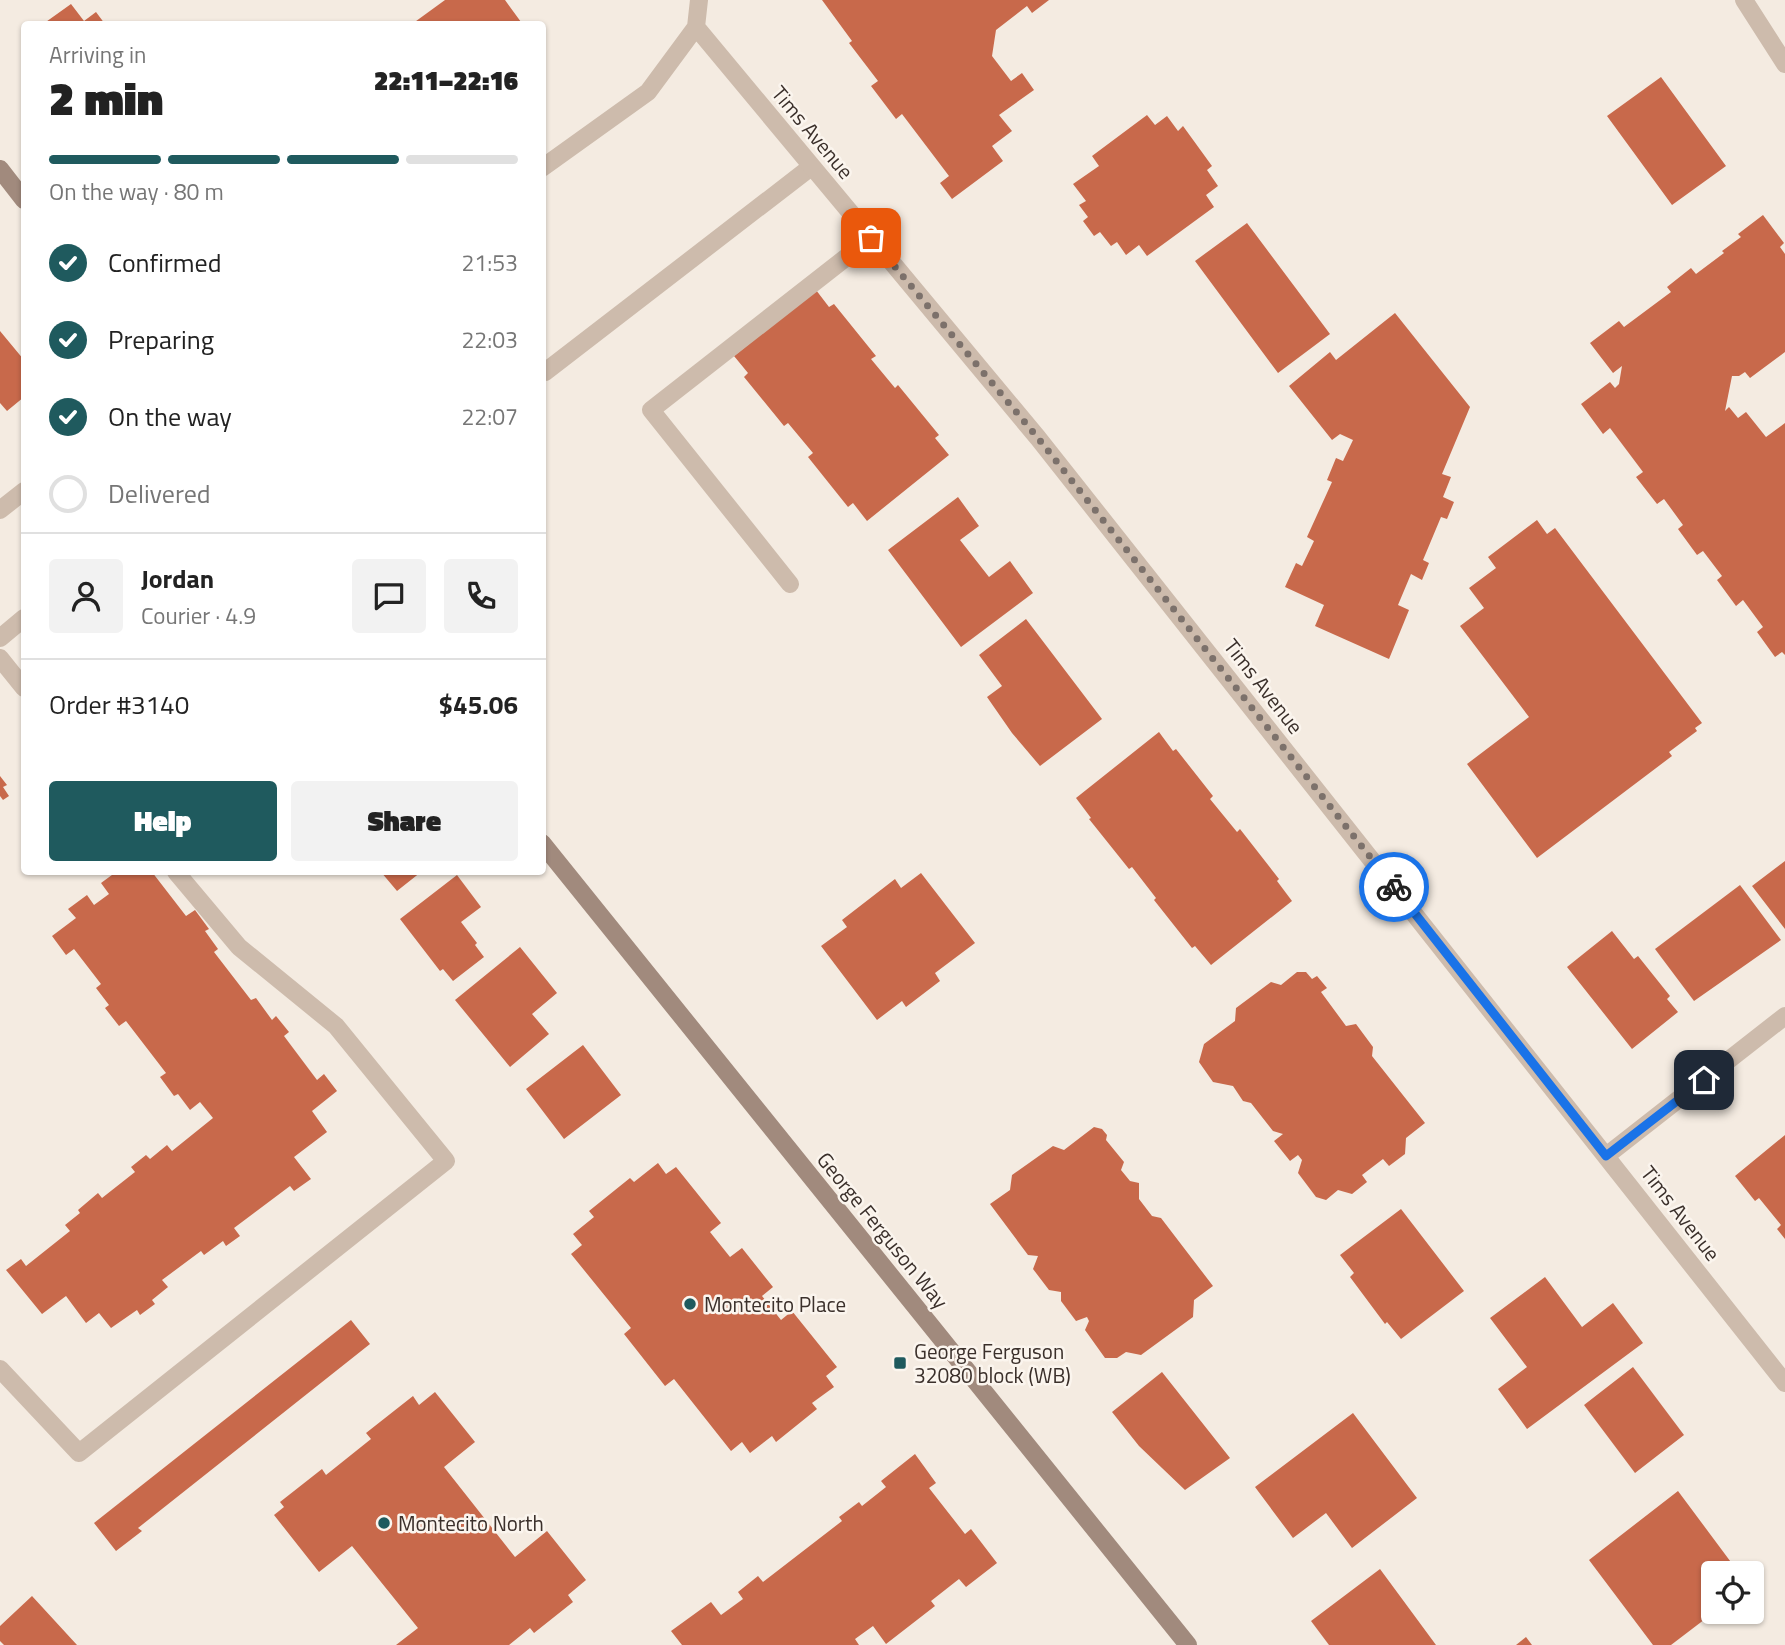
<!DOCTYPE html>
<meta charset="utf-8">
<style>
:root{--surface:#fff;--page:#f2f2f2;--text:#222;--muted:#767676;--line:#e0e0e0;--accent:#1f5a5e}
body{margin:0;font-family:"Titillium Web",sans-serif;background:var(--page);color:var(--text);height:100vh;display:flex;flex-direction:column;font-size:26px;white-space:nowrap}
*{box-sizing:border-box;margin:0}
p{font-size:23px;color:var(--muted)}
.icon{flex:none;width:38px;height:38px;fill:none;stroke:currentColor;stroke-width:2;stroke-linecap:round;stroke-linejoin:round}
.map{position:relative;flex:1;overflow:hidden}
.sheet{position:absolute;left:21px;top:21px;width:525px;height:854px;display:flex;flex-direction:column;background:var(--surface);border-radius:7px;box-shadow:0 2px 5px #0004}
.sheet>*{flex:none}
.controls{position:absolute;left:1701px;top:1561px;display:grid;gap:14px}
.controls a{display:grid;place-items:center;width:63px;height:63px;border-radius:7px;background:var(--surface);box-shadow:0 2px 5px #0004;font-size:35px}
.pin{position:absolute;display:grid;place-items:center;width:60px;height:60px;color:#fff;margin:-30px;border-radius:14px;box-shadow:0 4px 10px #0006}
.courier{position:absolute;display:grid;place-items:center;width:70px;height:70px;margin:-35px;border:5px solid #1a73e8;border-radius:50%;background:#fff;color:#222;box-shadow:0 2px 9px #0007}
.summary em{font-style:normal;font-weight:800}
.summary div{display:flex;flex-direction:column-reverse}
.summary{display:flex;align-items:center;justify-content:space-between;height:119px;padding:0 28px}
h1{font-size:46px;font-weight:800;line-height:52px}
.bar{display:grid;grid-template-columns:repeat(4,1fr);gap:10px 7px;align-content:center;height:84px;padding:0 28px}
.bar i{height:9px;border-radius:5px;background:var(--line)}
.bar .on{background:var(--accent)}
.bar p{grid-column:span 4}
.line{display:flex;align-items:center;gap:18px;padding:0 28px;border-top:2px solid var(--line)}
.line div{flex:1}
.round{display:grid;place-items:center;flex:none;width:74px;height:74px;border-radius:7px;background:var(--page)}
ol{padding:0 28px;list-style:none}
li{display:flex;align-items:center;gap:21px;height:77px}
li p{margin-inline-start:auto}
li .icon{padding:7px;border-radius:50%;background:var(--accent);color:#fff;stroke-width:4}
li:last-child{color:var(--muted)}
li i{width:38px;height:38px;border:4px solid var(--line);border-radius:50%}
.primary-button{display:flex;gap:14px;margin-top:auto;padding:14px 28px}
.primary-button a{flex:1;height:80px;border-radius:7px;background:var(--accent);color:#fff;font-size:28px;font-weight:800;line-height:80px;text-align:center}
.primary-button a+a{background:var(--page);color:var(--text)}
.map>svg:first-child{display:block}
.building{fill:#c8694b}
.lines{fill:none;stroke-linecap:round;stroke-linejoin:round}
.service{stroke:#cdbbac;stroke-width:18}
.minor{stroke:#cdbbac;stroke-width:18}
.secondary{stroke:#a18a7d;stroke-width:18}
.done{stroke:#7c716b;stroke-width:7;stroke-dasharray:0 12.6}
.route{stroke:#1a73e8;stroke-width:9}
.poi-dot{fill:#1f5a5e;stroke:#fbf5ee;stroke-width:2.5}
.labels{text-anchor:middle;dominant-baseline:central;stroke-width:5;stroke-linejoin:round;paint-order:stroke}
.street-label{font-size:21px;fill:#3b302b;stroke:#fbf5ee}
.poi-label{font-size:21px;fill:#3b302b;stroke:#fbf5ee;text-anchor:start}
</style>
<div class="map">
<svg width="1785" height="1645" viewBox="0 0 1785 1645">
<rect width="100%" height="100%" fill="#f4ebe1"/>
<!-- building -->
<path class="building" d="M445,0H505L521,22L518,24H412Z
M822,0H1049L1032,13L1027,6L996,30L992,56L1011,81L1022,73L1034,90L999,115L1012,131L992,146L1003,161L952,199L940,183L949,176L902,114L896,119L871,86L878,81L849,43L852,41Z
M71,4L84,21L96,12L105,24H43Z
M1661,77L1726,166L1672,205L1607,116Z
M1147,115L1155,125L1167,116L1178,131L1183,126L1212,166L1207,170L1218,186L1206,195L1214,207L1147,256L1139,245L1126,255L1117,242L1111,246L1100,232L1094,236L1083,221L1088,217L1079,205L1086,201L1073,184L1099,166L1092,156Z
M1763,215L1784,243L1780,247L1785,254V352L1750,378L1745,372L1739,376H1732L1725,411L1729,407L1738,418L1746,412L1766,437L1785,423V655L1782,652L1775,657L1757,632L1763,627L1743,600L1736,606L1717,580L1722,576L1703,551L1697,555L1678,529L1683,525L1664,499L1657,504L1636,477L1643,472L1610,428L1603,434L1581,404L1610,382L1615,388L1619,384L1622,366L1613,373L1590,343L1619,321L1624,327L1671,292L1667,287L1691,268L1696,274L1724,253L1722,251L1741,237L1738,234Z
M1247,223L1330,334L1278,373L1195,261Z
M816,290L829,307L834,304L876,356L871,359L895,388L898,385L939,435L935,438L949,455L867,521L853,503L848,507L808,457L813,453L788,423L784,426L744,377L748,373L734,356Z
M1395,313L1470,407L1442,474L1451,477L1443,497L1454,502L1447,519L1441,517L1423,560L1429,563L1422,580L1411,574L1398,605L1409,610L1389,659L1315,626L1324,605L1285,587L1296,563L1302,566L1314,541L1307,537L1332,482L1327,480L1336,458L1343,461L1353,440L1340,434L1332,440L1289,386L1330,352L1336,360Z
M0,331L24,360V397L7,411L0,403Z
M958,497L979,526L960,540L989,577L1010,561L1033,593L961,647L888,550Z
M1537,520L1547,534L1555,528L1702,723L1695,728L1697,731L1669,752L1672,756L1537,858L1467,764L1529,717L1460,626L1484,608L1469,588L1496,568L1488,557Z
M1026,619L1102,719L1040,766L1012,733L987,697L1002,686L979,655Z
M1159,732L1173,751L1176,749L1213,796L1210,799L1237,832L1240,829L1279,879L1277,881L1292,901L1211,965L1195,946L1192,948L1154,900L1156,898L1132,867L1129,869L1089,819L1091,818L1076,798Z
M0,776L7,785L3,787L9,796L3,800L0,796Z
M1785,861V929L1752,886Z
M116,872H152L186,916L195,910L209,929L205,931L218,949L214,952L251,1000L256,998L272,1020L276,1016L289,1032L284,1036L317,1080L324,1074L337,1091L312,1111L327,1132L294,1157L311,1179L294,1191L290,1186L234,1228L240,1236L226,1246L223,1241L204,1255L201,1251L162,1280L168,1287L152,1300L155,1304L140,1315L137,1310L111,1328L99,1313L86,1323L66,1296L42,1314L6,1270L21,1259L26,1266L70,1231L65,1225L80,1213L78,1210L98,1193L102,1198L135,1172L131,1167L146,1155L150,1159L167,1145L172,1151L213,1118L200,1102L190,1110L178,1094L174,1096L160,1077L166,1073L126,1021L119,1026L105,1008L109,1005L96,988L101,984L74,949L66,955L52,936L76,918L68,909L87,895L94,905L109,894L101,883Z
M381,872H421L397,891Z
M921,873L975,943L935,973L940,981L906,1007L902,1001L877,1020L821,946L847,927L842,920L895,879L901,888Z
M457,875L481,907L461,922L477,943L475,945L484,957L453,981L443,969L440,971L400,919Z
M1740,885L1781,940L1694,1001L1655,949Z
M1612,931L1634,959L1638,956L1670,996L1667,999L1678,1012L1632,1049L1567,967Z
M520,947L557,993L532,1014L549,1034L510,1067L455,1000Z
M1297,972H1306L1312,979L1317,976L1327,988L1321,992L1346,1026L1356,1024L1373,1047L1372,1056L1425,1123L1406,1138L1405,1154L1389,1166L1383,1159L1362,1175L1367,1182L1352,1194L1338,1190L1326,1200L1316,1197L1298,1173L1302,1160L1298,1155L1290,1161L1274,1141L1283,1134L1273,1131L1251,1103L1243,1101L1233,1086L1213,1082L1199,1062L1204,1044L1235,1021L1236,1008L1271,982L1281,985Z
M583,1045L621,1095L564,1139L526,1089Z
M1094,1127L1102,1129L1107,1135L1106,1140L1124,1162L1121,1170L1130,1181L1139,1183V1199L1152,1216L1161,1218L1213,1286L1194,1300L1193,1317L1141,1355L1126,1352L1117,1358H1105L1085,1330L1089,1321L1087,1317L1076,1321L1061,1301V1292L1049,1290L1033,1269L1038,1256L1028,1255L990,1204L1010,1190L1012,1175L1053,1146L1064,1150Z
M1785,1135V1239L1777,1229L1781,1225L1759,1198L1755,1201L1735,1176Z
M658,1163L666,1174L676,1167L721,1223L710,1232L730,1257L742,1248L773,1287L762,1296L781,1320L792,1311L837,1367L826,1376L834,1387L812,1403L817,1409L776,1442L772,1436L750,1453L742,1442L731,1451L674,1379L665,1386L624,1334L631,1328L571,1254L582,1245L573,1234L594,1217L589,1211L630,1178L634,1182Z
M1401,1209L1464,1291L1401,1339L1387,1322L1385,1324L1350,1277L1354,1273L1340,1255Z
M1545,1277L1582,1327L1613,1303L1643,1343L1527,1429L1498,1389L1527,1367L1490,1318Z
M351,1320L370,1344L138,1528L142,1531L116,1551L94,1523Z
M1633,1367L1684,1435L1635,1473L1584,1405Z
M1162,1372L1230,1458L1185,1490L1139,1446L1112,1412Z
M435,1392L475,1442L444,1467L515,1557L547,1531L586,1580L568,1595L573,1602L534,1633L530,1628L509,1645H396L418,1628L352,1546L319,1572L274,1515L284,1507L280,1502L322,1469L326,1475L371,1439L366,1433L413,1396L419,1405Z
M1353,1413L1417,1498L1352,1548L1326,1513L1293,1538L1255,1487Z
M915,1454L936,1483L929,1488L965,1534L971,1529L997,1563L966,1587L959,1579L931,1601L935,1606L886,1644L873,1626L855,1639L859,1645H682L671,1631L711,1602L721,1615L743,1599L738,1592L758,1576L763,1582L842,1521L839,1517L859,1502L862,1506L886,1487L881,1481Z
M1678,1491L1739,1573H1713V1613L1671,1645H1653L1589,1560Z
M1380,1569L1436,1645H1329L1311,1621Z
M32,1596L77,1645H4L0,1641V1626Z
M1526,1637L1532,1645H1516Z"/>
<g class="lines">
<!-- service -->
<path class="service" d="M545,372L811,167
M790,584L651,410L871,238
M0,638L24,618
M0,658L24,688
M0,1369L79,1453L446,1161L336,1026L239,947L176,872"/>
<!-- minor -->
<path class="minor" d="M1744,0L1785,64
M696,27L1038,438L1785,1383
M542,168L648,92L696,27L699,0
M0,510L24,491
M1606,1156L1785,1016"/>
<!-- secondary -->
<path class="secondary" d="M0,169L24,200
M542,843L1188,1645"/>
</g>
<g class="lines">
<!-- done -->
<path class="done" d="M871,238L1038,438L1394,887"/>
<!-- route -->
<path class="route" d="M1394,887L1606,1156L1704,1080"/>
</g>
<!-- markers -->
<g class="poi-dot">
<circle cx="690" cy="1304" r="7"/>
<rect x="893" y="1356" width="14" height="14" rx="3.5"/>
<circle cx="384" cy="1523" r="7"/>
</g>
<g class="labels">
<!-- street labels -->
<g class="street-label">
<text transform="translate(813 132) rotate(50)">Tims Avenue</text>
<text transform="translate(1264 686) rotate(52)">Tims Avenue</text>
<text transform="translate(1681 1213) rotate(52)">Tims Avenue</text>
<text transform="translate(883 1230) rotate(51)">George Ferguson Way</text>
</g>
<!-- poi labels -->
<g class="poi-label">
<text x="704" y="1304">Montecito Place</text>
<text x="914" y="1351">George Ferguson<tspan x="914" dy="24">32080 block (WB)</tspan></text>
<text x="398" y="1523">Montecito North</text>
</g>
</g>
</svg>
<div class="controls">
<a><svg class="icon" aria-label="locate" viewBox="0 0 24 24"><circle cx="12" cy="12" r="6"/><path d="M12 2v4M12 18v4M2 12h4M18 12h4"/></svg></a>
</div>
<div class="pin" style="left:871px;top:238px;background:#ea580c"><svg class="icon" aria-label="bag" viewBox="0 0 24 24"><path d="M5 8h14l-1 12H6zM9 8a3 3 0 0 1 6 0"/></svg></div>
<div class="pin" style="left:1704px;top:1080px;background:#1f2937"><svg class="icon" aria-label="home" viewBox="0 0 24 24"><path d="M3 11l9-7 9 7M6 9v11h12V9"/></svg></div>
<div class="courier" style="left:1394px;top:887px"><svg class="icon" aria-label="bike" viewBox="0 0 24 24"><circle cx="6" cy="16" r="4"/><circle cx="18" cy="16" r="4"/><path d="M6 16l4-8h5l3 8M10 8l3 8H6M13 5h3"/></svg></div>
<section class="sheet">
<div class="summary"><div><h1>2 min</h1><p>Arriving in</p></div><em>22:11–22:16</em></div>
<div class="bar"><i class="on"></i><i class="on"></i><i class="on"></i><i></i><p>On the way · 80 m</p></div>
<ol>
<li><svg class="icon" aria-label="check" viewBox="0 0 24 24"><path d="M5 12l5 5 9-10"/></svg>Confirmed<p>21:53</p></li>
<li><svg class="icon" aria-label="check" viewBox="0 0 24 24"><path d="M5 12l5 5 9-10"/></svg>Preparing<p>22:03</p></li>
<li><svg class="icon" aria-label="check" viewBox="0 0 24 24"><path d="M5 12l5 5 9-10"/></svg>On the way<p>22:07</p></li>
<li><i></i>Delivered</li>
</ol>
<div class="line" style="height:126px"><a class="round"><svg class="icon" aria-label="person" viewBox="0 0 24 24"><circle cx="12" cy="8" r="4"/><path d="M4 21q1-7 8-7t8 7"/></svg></a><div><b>Jordan</b><p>Courier · 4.9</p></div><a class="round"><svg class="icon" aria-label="chat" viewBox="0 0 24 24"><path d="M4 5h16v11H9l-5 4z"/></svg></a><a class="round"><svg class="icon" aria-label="phone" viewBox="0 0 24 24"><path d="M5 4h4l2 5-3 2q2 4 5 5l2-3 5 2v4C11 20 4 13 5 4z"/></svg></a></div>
<div class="line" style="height:91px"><div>Order #3140</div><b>$45.06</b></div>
<div class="primary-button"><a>Help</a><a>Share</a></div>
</section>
</div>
